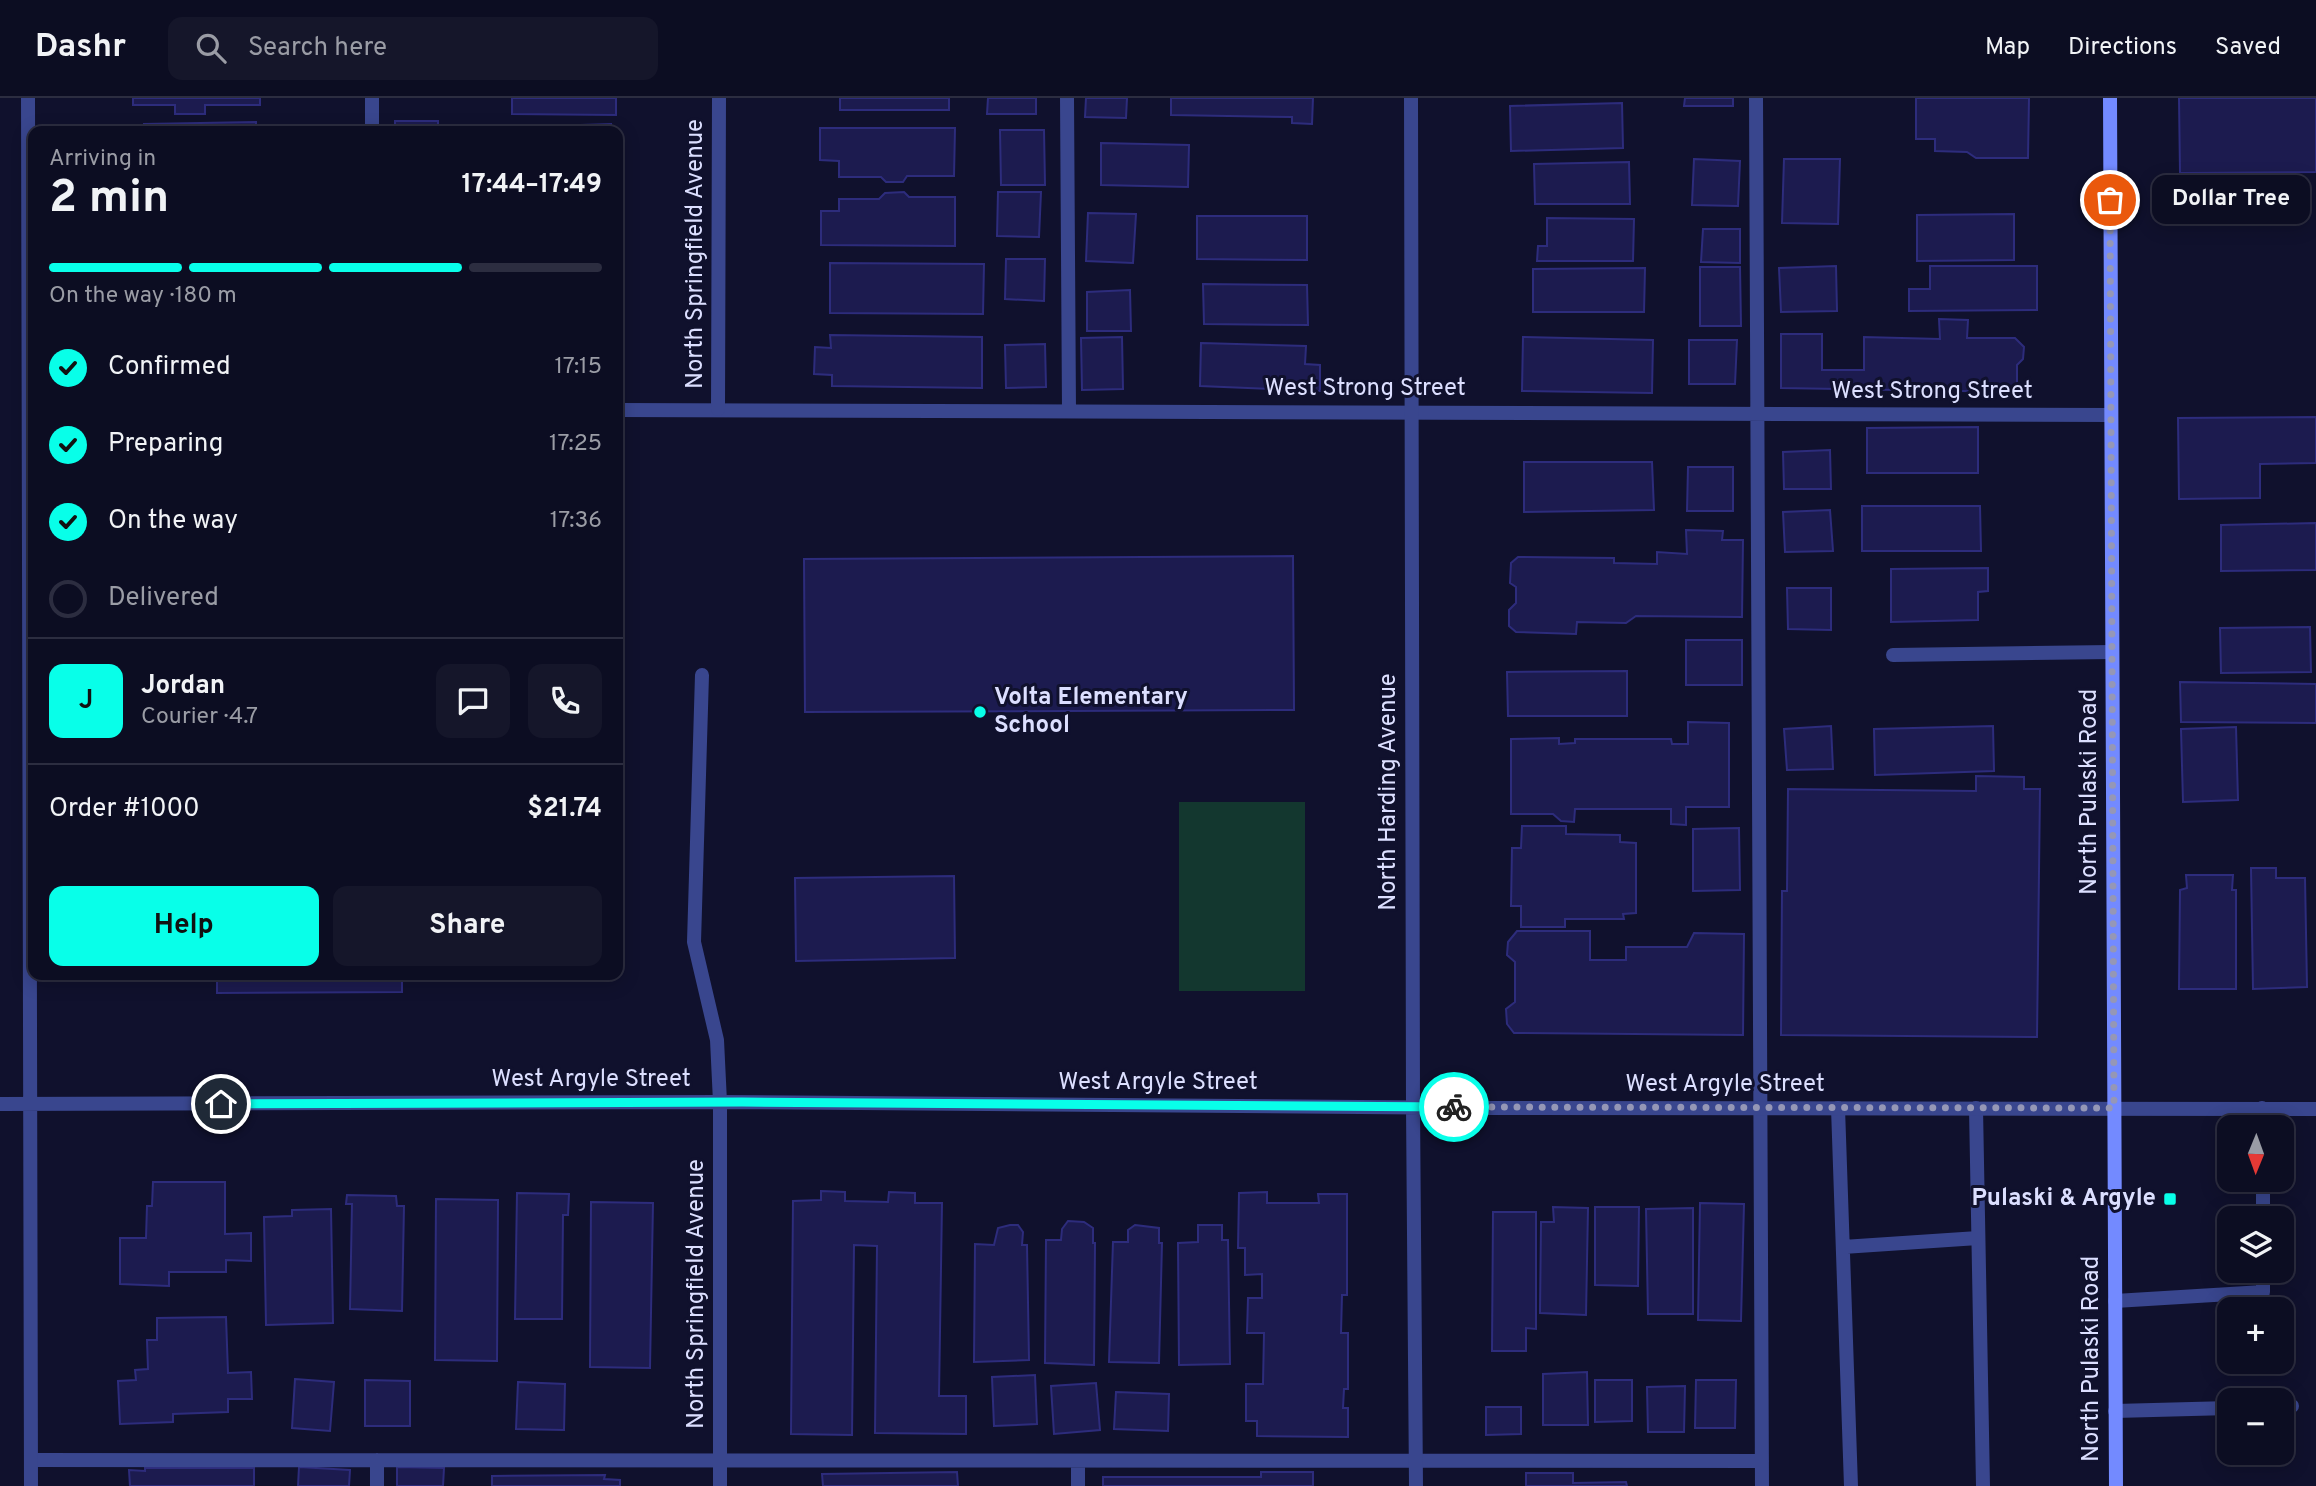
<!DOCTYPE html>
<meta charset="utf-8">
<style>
:root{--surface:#0c0d22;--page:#15162a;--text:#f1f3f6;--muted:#9a9ca5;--line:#2c2d40;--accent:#08ffe9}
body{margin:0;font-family:Overpass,sans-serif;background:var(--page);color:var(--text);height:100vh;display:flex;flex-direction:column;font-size:26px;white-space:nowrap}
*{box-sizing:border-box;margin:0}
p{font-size:23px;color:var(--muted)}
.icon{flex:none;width:38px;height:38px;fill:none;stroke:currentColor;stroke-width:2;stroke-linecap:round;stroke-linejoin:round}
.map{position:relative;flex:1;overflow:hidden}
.sheet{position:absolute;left:28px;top:28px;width:595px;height:854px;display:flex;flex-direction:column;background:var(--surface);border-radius:14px;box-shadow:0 4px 18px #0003,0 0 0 2px var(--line)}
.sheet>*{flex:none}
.needle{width:46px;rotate:181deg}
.tools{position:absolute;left:2217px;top:1017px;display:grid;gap:14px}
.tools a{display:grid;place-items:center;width:77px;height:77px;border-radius:14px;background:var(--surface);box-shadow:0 4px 18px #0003,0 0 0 2px var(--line);font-size:35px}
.pin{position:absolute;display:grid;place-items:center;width:60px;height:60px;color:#fff;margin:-30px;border:4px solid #fff;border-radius:50%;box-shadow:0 2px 7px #0007}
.courier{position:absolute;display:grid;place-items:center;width:70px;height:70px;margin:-35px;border:5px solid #08ffe9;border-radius:50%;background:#fff;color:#222;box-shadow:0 2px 9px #0007}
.bubble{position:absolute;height:49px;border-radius:14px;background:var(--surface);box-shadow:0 4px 18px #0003,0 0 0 2px var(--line);font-size:23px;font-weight:700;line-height:49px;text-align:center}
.headline em{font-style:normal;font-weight:700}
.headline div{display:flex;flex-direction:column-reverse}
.headline{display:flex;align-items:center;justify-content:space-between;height:119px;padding:0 21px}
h1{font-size:46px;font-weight:700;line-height:52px}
.bar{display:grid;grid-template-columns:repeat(4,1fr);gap:10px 7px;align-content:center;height:84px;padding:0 21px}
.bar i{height:9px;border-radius:5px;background:var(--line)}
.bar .current{background:var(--accent)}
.bar p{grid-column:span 4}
.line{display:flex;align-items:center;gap:18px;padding:0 21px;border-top:2px solid var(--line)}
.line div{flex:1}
.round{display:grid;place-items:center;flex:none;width:74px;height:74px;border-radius:14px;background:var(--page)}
ol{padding:0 21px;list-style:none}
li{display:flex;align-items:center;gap:21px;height:77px}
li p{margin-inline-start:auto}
li .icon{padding:7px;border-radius:50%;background:var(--accent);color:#111;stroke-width:4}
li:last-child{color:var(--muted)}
li i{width:38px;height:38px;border:4px solid var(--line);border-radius:50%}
.cta{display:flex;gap:14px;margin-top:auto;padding:14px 21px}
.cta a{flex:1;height:80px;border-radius:14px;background:var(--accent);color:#111;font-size:28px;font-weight:700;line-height:80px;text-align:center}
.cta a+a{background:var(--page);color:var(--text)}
header{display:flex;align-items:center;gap:42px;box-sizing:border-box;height:98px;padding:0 35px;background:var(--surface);border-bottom:2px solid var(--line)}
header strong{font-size:33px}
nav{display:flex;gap:38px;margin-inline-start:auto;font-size:24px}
.search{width:490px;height:63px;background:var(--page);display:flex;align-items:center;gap:18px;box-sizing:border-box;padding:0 24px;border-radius:14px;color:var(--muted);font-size:26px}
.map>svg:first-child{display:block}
.green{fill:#13372f}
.building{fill:#1c1b4f;stroke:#2d2c7c;stroke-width:2}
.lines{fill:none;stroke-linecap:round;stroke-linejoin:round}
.service{stroke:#39468e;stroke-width:14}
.minor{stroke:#39468e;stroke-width:14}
.secondary{stroke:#738aff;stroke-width:14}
.done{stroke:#9597b6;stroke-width:7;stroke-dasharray:0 12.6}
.route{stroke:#08ffe9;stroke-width:9}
.poi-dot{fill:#08ffe9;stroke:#10112d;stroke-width:2.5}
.labels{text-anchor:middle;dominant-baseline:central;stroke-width:6;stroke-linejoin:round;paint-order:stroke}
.street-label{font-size:24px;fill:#dcdfff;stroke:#10112d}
.poi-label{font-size:24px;font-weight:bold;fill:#dcdfff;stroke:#10112d;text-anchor:start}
</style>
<header>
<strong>Dashr</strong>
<div class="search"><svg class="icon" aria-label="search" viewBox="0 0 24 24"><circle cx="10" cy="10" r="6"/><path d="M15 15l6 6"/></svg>Search here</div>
<nav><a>Map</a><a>Directions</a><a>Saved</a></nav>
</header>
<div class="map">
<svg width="2316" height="1388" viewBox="0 0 2316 1388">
<rect width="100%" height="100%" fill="#10112d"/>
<!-- green -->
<path class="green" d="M1179,704H1305V893H1179Z"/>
<!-- building -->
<path class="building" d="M133,0H260V7H205V16H175V7H133Z
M512,0H616V17L512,16Z
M840,0H949V12H840Z
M988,0H1036V16H987Z
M1086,0H1127L1126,20L1085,19Z
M1171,0H1313L1312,26L1292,25V19L1171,17Z
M1685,0H1733V8H1684Z
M1916,0H2029L2028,60H1976L1967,54L1935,53V41H1916Z
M2179,0H2316V74L2180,75Z
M1622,5L1623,50L1511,53L1510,8Z
M395,23H438V33H395Z
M256,24V33H144V26Z
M611,26V33H484V30Z
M820,30H955L954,78H907L903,84H886L881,79H839V63L820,62Z
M1000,32H1044L1045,87H1001Z
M1101,45L1189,47L1188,89L1101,87Z
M1694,61L1740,63L1738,108L1692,107Z
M1784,61H1840L1838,126L1782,125Z
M1629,64L1630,106H1535L1534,66Z
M904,94L909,99H955V148L821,147V113H839V101H879L885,95Z
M998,94H1041L1039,139L997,138Z
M1088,115L1136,116L1133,165L1086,163Z
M2014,116V162L1917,163V117Z
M1197,118H1307V162L1197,161Z
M1547,120L1634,121L1633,163H1537L1538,148H1547Z
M1703,131H1740V165L1701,164Z
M1006,161H1045L1044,203L1005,201Z
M830,165L984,166L983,216L830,215Z
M1836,168L1837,213L1781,214L1779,170Z
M1930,168H2037V212L1909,213V191H1930Z
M1700,169H1740L1741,228H1700Z
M1645,170L1644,214H1533V171Z
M1203,186L1307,187L1308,227L1204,226Z
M1130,192L1131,233H1087V194Z
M1939,221L1968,222L1967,240H2015L2024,249L2023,261L2017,267V294L1781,290V236H1822V272H1864V239L1940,241Z
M830,237L982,239V290L832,288V277L814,276L815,249L831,250Z
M1122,239L1123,291L1082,292L1081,240Z
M1523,239L1653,242L1652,295L1522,293Z
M1689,242H1737L1735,286H1689Z
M1201,245L1306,248L1305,266L1320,267V293L1200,288Z
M1045,246L1046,289L1006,290L1005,247Z
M2316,319V365L2260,366V400L2179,401L2178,320Z
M1978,329V375H1867V330Z
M1830,352L1831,391H1784L1783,354Z
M1524,364H1652L1654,412L1524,414Z
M1688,369H1733V413H1687Z
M1862,408H1980L1981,453H1862Z
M1830,412L1833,453L1785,454L1783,414Z
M2316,425V472L2221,473V427Z
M1686,432L1723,433L1722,442H1743L1742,519L1636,518L1626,525L1577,524L1576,536L1516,534L1509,528V512L1516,505V489L1510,485L1511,465L1518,459L1614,460V465L1657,466V454L1687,456Z
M1293,458L1294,612L805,614L804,461Z
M1988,470V493L1978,494V522L1891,524V471Z
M1787,490H1831V532L1788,531Z
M2310,529L2311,574L2221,575L2220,530Z
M1686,542H1742V587H1686Z
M1627,573V618H1508L1507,574Z
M2180,584L2316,586V625L2181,624Z
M1688,624L1729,625V709H1686V727L1671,726V711H1575L1574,724L1561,723L1553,716H1511V641L1559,640V646L1575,645V641H1671L1672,646H1688Z
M1831,628L1833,671L1787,672L1784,631Z
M1993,628L1994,673L1875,677L1874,631Z
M2236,629L2238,702L2183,704L2181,631Z
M1976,678L2024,679V691H2040L2037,939L1781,937L1782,793H1787L1788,691L1976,693Z
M1522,728H1566V736L1620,737V744L1636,745V815L1623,816L1624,821H1565V829H1521V808H1511L1512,750H1521Z
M1739,730L1740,792L1693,793V731Z
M2251,770H2276V780H2305L2307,889L2253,891Z
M2186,777H2233L2232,792H2236V891H2179L2180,792L2187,790Z
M954,778L955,860L796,863L795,780Z
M1517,833H1590V862H1626V849H1687L1694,835L1744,836L1743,937L1514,935L1507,926L1506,911L1515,904V864L1507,857L1508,844Z
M217,877H402V894L217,895Z
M153,1084H225V1136L251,1135V1163L226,1162V1174H169V1188L120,1186V1140H146L147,1108H152Z
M821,1093L845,1094V1103L888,1104L889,1094L915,1095V1105H942L939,1298H966V1336L875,1335L877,1148L854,1147L852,1337L791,1336L793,1103L821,1102Z
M1267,1094V1105H1319L1318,1096H1347V1197H1342L1341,1235H1348V1291H1344L1343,1310H1348V1339L1257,1338V1323H1246V1286H1263L1264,1235H1247L1248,1200H1262V1176L1245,1177V1150H1238L1239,1095Z
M517,1095L569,1096L568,1117H563L562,1221H515Z
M347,1097L396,1098L397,1108H404L402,1213L350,1211L352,1106H346Z
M436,1101L498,1102L497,1263L435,1262Z
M591,1104L653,1105L650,1270L590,1269Z
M1700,1105L1744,1106L1741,1223L1698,1222Z
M1553,1109L1588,1110L1586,1217L1540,1215L1541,1124H1554Z
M1595,1109H1639L1638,1188L1595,1187Z
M1693,1110V1216H1648L1646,1111Z
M331,1111L333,1225L266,1227L264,1119L292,1118V1112Z
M1493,1114H1536V1231L1526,1230V1253H1492Z
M1068,1123L1084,1124L1093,1130V1145H1095L1094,1267L1045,1265L1046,1142H1061L1062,1131Z
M1010,1127H1018L1023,1134L1022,1147H1027L1029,1262L974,1264L975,1146L994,1147L998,1130Z
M1135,1127L1159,1130V1145H1162L1159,1265L1109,1264L1113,1144H1128V1132Z
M1198,1127H1222V1142H1228L1230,1266L1179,1267L1178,1145L1198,1144Z
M226,1219L228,1275L251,1274L252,1301H228V1314L173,1316V1324L120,1326L118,1283L136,1282L135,1272L148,1271L147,1242H157V1220Z
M1587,1274L1588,1327H1543V1276Z
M1035,1277L1037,1326L994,1328L992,1279Z
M295,1281L334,1284L330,1333L292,1330Z
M365,1282L410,1283V1328H365Z
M1595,1282H1632V1323L1595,1324Z
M1696,1282H1736L1735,1330H1695Z
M518,1284L565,1286L564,1332L516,1331Z
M1096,1285L1100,1332L1054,1336L1051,1288Z
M1685,1288L1684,1334H1648L1647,1289Z
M1116,1294L1169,1296L1168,1333L1114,1331Z
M1486,1309H1521V1336L1486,1337Z
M299,1369L350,1372L349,1388H298Z
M397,1369L444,1370L443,1388H397Z
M145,1370H254V1388H130L129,1372L145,1373Z
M957,1374L958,1388H823L822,1376Z
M1261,1374H1313V1388H1103V1379H1261Z
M1526,1375H1573V1385L1626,1384L1627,1388H1526Z
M605,1377L604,1381L620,1382V1388H492V1378Z"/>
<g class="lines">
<!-- service -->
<path class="service" d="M372,0V33
M1067,0L1069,313
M1756,0L1762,1388
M618,312L2111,317
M1893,557L2112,554
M702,577L694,844L717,942L720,1004
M1838,1010L1851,1388
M1976,1010L1983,1388
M2262,1010V1029
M2263,1082V1120
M1843,1149L1978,1140
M2115,1203L2263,1194V1172
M2282,1308H2292
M2115,1313L2230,1310
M31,1362L1762,1363
M377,1362V1388
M1078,1388V1363"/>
<!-- minor -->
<path class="minor" d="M28,0L31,1388
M1411,0L1413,1009L1416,1388
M718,311L719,0
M720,1004V1388
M0,1006L720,1004L1480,1010L2316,1011"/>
<!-- secondary -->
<path class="secondary" d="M2110,0L2116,1388"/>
</g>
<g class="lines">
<!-- done -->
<path class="done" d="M1454,1009L2114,1010L2110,102"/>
<!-- route -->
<path class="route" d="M221,1006L742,1004L1454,1009"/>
</g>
<!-- markers -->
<g class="poi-dot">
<circle cx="980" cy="614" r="7"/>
<rect x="2163" y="1094" width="14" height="14" rx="3.5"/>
</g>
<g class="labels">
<!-- street labels -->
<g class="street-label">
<text transform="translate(696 156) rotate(-90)">North Springfield Avenue</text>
<text x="1365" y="291">West Strong Street</text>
<text x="1932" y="294">West Strong Street</text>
<text transform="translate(1389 694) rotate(-90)">North Harding Avenue</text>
<text transform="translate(2090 694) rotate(-90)">North Pulaski Road</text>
<text x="591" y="982">West Argyle Street</text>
<text x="1158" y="985">West Argyle Street</text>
<text x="1725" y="987">West Argyle Street</text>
<text transform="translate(697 1196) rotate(-90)">North Springfield Avenue</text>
<text transform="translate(2092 1261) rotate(-90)">North Pulaski Road</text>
</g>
<!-- poi labels -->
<g class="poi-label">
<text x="994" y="600">Volta Elementary<tspan x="994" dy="28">School</tspan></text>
<text x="2156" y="1101" text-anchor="end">Pulaski &amp; Argyle</text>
</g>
</g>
</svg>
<div class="tools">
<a><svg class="needle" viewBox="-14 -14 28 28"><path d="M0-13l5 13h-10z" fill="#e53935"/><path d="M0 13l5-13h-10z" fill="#9a9ca5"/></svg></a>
<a><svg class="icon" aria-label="layers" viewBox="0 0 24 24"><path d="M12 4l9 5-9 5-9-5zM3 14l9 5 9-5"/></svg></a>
<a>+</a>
<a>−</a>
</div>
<div class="pin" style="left:2110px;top:102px;background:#ea580c"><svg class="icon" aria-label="bag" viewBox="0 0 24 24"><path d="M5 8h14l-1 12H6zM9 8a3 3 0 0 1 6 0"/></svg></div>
<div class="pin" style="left:221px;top:1006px;background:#1f2937"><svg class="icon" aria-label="home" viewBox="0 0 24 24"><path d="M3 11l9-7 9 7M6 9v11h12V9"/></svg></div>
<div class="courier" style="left:1454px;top:1009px"><svg class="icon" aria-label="bike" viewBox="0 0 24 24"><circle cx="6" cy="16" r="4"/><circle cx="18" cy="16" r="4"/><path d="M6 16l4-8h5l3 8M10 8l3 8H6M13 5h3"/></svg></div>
<div class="bubble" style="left:2152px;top:77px;width:158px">Dollar Tree</div>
<section class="sheet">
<div class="headline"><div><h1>2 min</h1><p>Arriving in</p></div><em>17:44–17:49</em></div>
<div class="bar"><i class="current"></i><i class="current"></i><i class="current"></i><i></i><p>On the way · 180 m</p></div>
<ol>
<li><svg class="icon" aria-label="check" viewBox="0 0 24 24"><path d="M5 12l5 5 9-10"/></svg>Confirmed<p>17:15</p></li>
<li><svg class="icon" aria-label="check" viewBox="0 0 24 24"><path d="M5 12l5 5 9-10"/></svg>Preparing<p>17:25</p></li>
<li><svg class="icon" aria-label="check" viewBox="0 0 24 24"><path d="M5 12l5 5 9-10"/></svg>On the way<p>17:36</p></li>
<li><i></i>Delivered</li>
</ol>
<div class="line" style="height:126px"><b class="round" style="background:var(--accent);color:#111">J</b><div><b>Jordan</b><p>Courier · 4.7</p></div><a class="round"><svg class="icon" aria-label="chat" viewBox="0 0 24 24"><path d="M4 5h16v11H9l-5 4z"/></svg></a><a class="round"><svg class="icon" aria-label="phone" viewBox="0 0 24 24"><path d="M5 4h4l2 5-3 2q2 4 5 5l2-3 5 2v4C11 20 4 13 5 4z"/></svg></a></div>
<div class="line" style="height:91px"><div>Order #1000</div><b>$21.74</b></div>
<div class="cta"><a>Help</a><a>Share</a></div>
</section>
</div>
